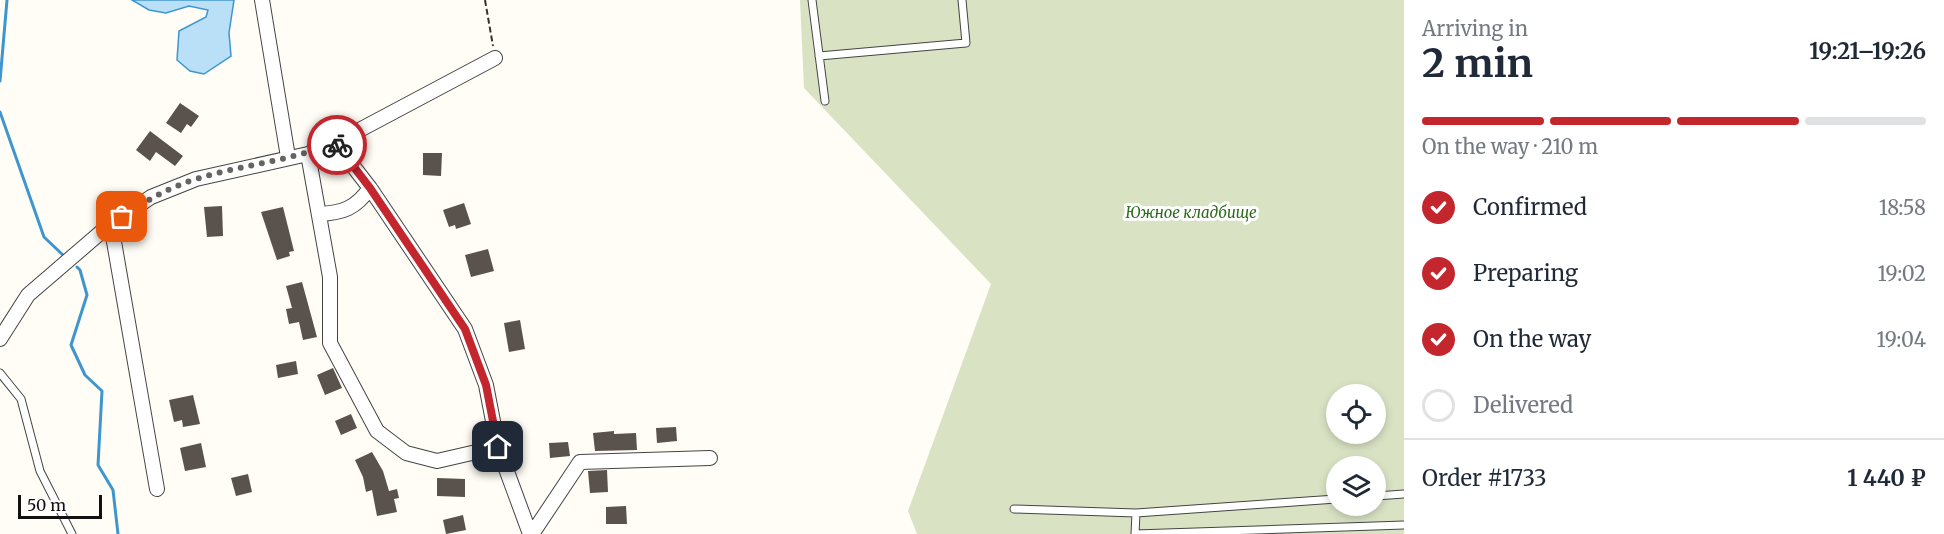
<!DOCTYPE html>
<meta charset="utf-8">
<style>
:root{--surface:#fff;--page:#f2f2f3;--text:#1f2937;--muted:#747a83;--line:#e0e1e3;--accent:#c4262e}
body{margin:0;font-family:Merriweather,serif;background:var(--page);color:var(--text);height:100vh;display:flex;flex-direction:column;font-size:22px;white-space:nowrap}
*{box-sizing:border-box;margin:0}
p{font-size:20px;color:var(--muted)}
.icon{flex:none;width:33px;height:33px;fill:none;stroke:currentColor;stroke-width:2;stroke-linecap:round;stroke-linejoin:round}
.map{position:relative;flex:1;overflow:hidden}
.drawer{display:flex;flex-direction:column;background:var(--surface);width:540px}
.drawer>*{flex:none}
.tools{position:absolute;left:1326px;top:384px;display:grid;gap:12px}
.tools a{display:grid;place-items:center;width:60px;height:60px;border-radius:50%;background:var(--surface);box-shadow:0 3px 9px #0003;font-size:30px}
.scale{position:absolute;left:18px;bottom:15px;width:84px;box-sizing:border-box;padding-left:6px;border:3px solid #111;border-top:0;font-size:16px;line-height:21px;white-space:nowrap;color:#111;-webkit-text-stroke:4px #fff;paint-order:stroke}
.pin{position:absolute;display:grid;place-items:center;width:51px;height:51px;color:#fff;margin:-26px;border-radius:12px;box-shadow:0 3px 9px #0006}
.courier{position:absolute;display:grid;place-items:center;width:60px;height:60px;margin:-30px;border:4px solid #c4262e;border-radius:50%;background:#fff;color:#222;box-shadow:0 2px 8px #0007}
.overview em{font-style:normal;font-weight:700}
.overview div{display:flex;flex-direction:column-reverse}
.overview{display:flex;align-items:center;justify-content:space-between;height:102px;padding:0 18px}
h1{font-size:39px;font-weight:700;line-height:45px}
.bar{display:grid;grid-template-columns:repeat(4,1fr);gap:9px 6px;align-content:center;height:72px;padding:0 18px}
.bar i{height:8px;border-radius:4px;background:var(--line)}
.bar .active{background:var(--accent)}
.bar p{grid-column:span 4}
.line{display:flex;align-items:center;gap:15px;padding:0 18px;border-top:2px solid var(--line)}
.line div{flex:1}
ol{padding:0 18px;list-style:none}
li{display:flex;align-items:center;gap:18px;height:66px}
li p{margin-inline-start:auto}
li .icon{padding:6px;border-radius:50%;background:var(--accent);color:#fff;stroke-width:4}
li:last-child{color:var(--muted)}
li i{width:33px;height:33px;border:3px solid var(--line);border-radius:50%}
main{display:flex;flex:1;min-height:0}
.map>svg:first-child{display:block}
.cemetery{fill:#d9e3c4;fill-rule:evenodd}
.water{fill:#b9e0f7;stroke:#3f96cf;stroke-width:1.5}
.lines{fill:none;stroke-linecap:round;stroke-linejoin:round}
.stream{stroke:#3f96cf;stroke-width:3}
.building{fill:#5a524d}
.service-casing{stroke:#444;stroke-width:9}
.minor-casing{stroke:#444;stroke-width:16}
.path{stroke:#333;stroke-width:2;stroke-dasharray:6 3;stroke-linecap:butt}
.service{stroke:#fff;stroke-width:7}
.minor{stroke:#fff;stroke-width:14}
.done{stroke:#646461;stroke-width:6;stroke-dasharray:0 10.8}
.route{stroke:#c4262e;stroke-width:8}
.labels{text-anchor:middle;dominant-baseline:central;stroke-width:6;stroke-linejoin:round;paint-order:stroke}
.park-label{font-size:15px;font-style:italic;fill:#2f6b1f;stroke:#fff}
</style>
<main>
<div class="map">
<svg width="1404" height="534" viewBox="0 0 1404 534">
<rect width="100%" height="100%" fill="#fffdf5"/>
<!-- cemetery -->
<path class="cemetery" d="M800,0H1404V534H917L908,511L991,284L804,88ZM1336,394H1376V434H1336ZM1336,466H1376V506H1336Z"/>
<!-- water -->
<path class="water" d="M132,0H234L229,33L231,56L204,74L190,71L177,60L179,31L206,17L208,10L189,6L166,13L149,10Z"/>
<g class="lines">
<!-- stream -->
<path class="stream" d="M0,81L7,0
M0,112L44,237L63,255
M77,267L80,270L87,295L71,345L85,375L102,391L98,465L113,490L118,534"/>
</g>
<!-- building -->
<path class="building" d="M180,103L199,116L191,127L187,124L181,133L166,123Z
M150,131L183,156L175,166L156,152L150,161L136,150Z
M423,153H442L441,176L423,175Z
M464,203L471,224L456,229L455,225L449,227L443,210Z
M222,206L223,236L207,237L204,207Z
M283,207L294,251L289,252L290,256L277,260L261,212Z
M488,249L494,271L471,277L465,255Z
M302,282L317,337L303,340L299,322L289,324L286,309L292,308L286,286Z
M520,320L525,349L509,352L504,323Z
M296,361L298,374L278,378L276,365Z
M333,368L342,388L325,395L317,375Z
M193,395L200,424L183,427L182,420L174,422L169,400Z
M351,414L357,428L341,435L335,421Z
M676,427L677,441L657,443L656,428Z
M614,431V434L636,433L637,450L595,451L593,433Z
M568,442L570,456L550,458L549,443Z
M201,443L206,467L185,471L180,448Z
M372,452L383,471L389,491L397,489L399,498L394,499L397,512L377,516L372,490L366,492L363,477L355,460Z
M607,470L608,492L590,493L588,471Z
M248,474L252,492L236,496L231,478Z
M437,478L465,479V497L437,496Z
M626,506L627,524H606V507Z
M463,515L466,530L446,534L443,520Z"/>
<g class="lines">
<!-- service casing -->
<g class="service-casing">
<path id="service" d="M812,0L825,101
M819,56L966,43L962,0
M0,373L21,399L40,471L72,534
M1376,496L1404,494
M1336,499L1136,513L1135,534L1404,525
M1014,509L1136,513"/>
</g>
<!-- minor casing -->
<g class="minor-casing">
<path id="minor" d="M262,0L288,157
M335,143L370,188L465,329L486,385L498,447L530,534
M308,154L330,277V343L377,431L406,453L437,461L498,447
M319,214C343,213 356,208 370,188
M107,227L113,236L157,489
M0,339L28,295L107,227L151,197L196,179L308,154L335,143L495,58
M532,534L580,462L710,458"/>
</g>
<!-- path -->
<path class="path" d="M485,0L493,46"/>
<!-- service -->
<use href="#service" class="service"/>
<!-- minor -->
<use href="#minor" class="minor"/>
</g>
<g class="lines">
<!-- done -->
<path class="done" d="M122,217C145,201 168,188 196,179C241,165 290,161 335,143L337,145"/>
<!-- route -->
<path class="route" d="M337,145L370,188L465,329L486,385L498,447"/>
</g>
<g class="labels">
<!-- park labels -->
<g class="park-label">
<text x="1191" y="212">Южное кладбище</text>
</g>
</g>
</svg>
<div class="tools">
<a><svg class="icon" aria-label="locate" viewBox="0 0 24 24"><circle cx="12" cy="12" r="6"/><path d="M12 2v4M12 18v4M2 12h4M18 12h4"/></svg></a>
<a><svg class="icon" aria-label="layers" viewBox="0 0 24 24"><path d="M12 4l9 5-9 5-9-5zM3 14l9 5 9-5"/></svg></a>
</div>
<div class="scale">50 m</div>
<div class="pin" style="left:122px;top:217px;background:#ea580c"><svg class="icon" aria-label="bag" viewBox="0 0 24 24"><path d="M5 8h14l-1 12H6zM9 8a3 3 0 0 1 6 0"/></svg></div>
<div class="pin" style="left:498px;top:447px;background:#1f2937"><svg class="icon" aria-label="home" viewBox="0 0 24 24"><path d="M3 11l9-7 9 7M6 9v11h12V9"/></svg></div>
<div class="courier" style="left:337px;top:145px"><svg class="icon" aria-label="bike" viewBox="0 0 24 24"><circle cx="6" cy="16" r="4"/><circle cx="18" cy="16" r="4"/><path d="M6 16l4-8h5l3 8M10 8l3 8H6M13 5h3"/></svg></div>
</div>
<section class="drawer">
<div class="overview"><div><h1>2 min</h1><p>Arriving in</p></div><em>19:21–19:26</em></div>
<div class="bar"><i class="active"></i><i class="active"></i><i class="active"></i><i></i><p>On the way · 210 m</p></div>
<ol>
<li><svg class="icon" aria-label="check" viewBox="0 0 24 24"><path d="M5 12l5 5 9-10"/></svg>Confirmed<p>18:58</p></li>
<li><svg class="icon" aria-label="check" viewBox="0 0 24 24"><path d="M5 12l5 5 9-10"/></svg>Preparing<p>19:02</p></li>
<li><svg class="icon" aria-label="check" viewBox="0 0 24 24"><path d="M5 12l5 5 9-10"/></svg>On the way<p>19:04</p></li>
<li><i></i>Delivered</li>
</ol>
<div class="line" style="height:78px"><div>Order #1733</div><b>1 440 ₽</b></div>
</section>
</main>
